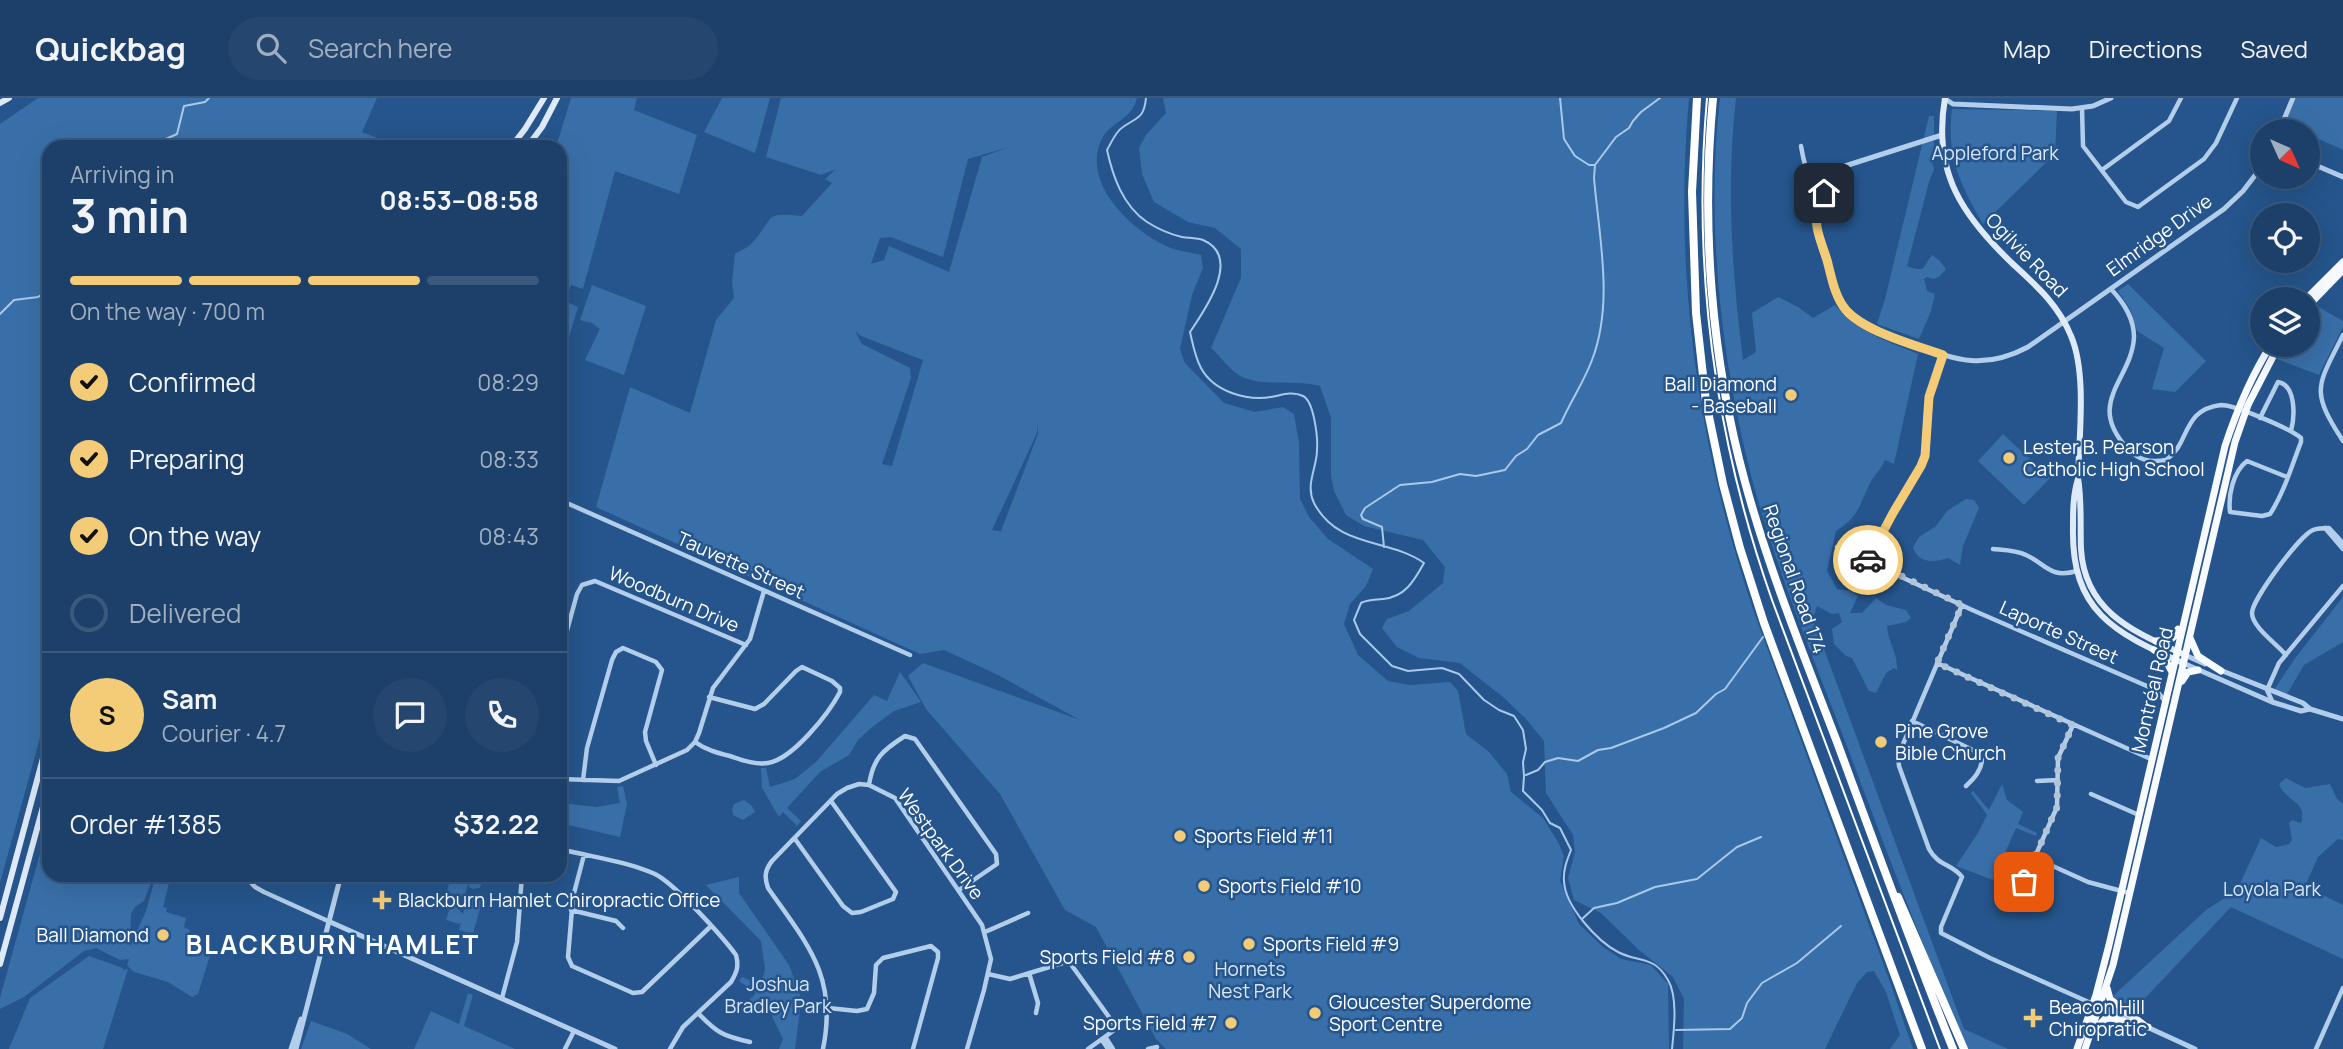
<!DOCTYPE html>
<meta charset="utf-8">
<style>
:root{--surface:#1c4069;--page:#25476f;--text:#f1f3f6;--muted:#a0afc0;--line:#3a597d;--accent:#f4cc78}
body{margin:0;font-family:Manrope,sans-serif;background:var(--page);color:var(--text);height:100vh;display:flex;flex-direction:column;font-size:26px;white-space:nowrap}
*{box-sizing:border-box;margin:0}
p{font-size:23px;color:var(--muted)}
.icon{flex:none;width:38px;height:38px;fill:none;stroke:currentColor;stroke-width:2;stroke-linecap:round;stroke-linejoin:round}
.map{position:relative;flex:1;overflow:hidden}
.side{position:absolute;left:42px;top:42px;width:525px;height:742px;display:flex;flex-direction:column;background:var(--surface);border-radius:21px;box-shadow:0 7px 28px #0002,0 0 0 2px var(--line)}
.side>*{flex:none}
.needle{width:46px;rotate:135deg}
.fabs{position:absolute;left:2250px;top:21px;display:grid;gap:14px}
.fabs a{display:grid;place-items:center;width:70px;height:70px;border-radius:50%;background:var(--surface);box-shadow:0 7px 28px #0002,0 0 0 2px var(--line);font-size:35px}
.pin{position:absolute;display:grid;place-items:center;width:60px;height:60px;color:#fff;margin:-30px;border-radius:14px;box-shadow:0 4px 10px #0006}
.courier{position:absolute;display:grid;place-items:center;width:70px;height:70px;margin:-35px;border:5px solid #f4cc78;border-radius:50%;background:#fff;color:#222;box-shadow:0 2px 9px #0007}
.overview em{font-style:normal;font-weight:700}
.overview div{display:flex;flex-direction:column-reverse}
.overview{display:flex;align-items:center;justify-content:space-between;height:119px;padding:0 28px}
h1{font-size:46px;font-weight:700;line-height:52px}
.bar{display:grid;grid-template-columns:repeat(4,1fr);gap:10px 7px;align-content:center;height:84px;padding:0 28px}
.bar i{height:9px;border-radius:5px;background:var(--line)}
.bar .selected{background:var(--accent)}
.bar p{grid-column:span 4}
.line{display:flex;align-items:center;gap:18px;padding:0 28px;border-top:2px solid var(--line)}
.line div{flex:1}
.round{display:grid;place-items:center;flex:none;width:74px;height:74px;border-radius:37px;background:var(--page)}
ol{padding:0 28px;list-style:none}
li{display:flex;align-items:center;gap:21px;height:77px}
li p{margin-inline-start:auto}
li .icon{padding:7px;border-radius:50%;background:var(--accent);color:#111;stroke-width:4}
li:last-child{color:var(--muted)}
li i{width:38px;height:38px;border:4px solid var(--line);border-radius:50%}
header{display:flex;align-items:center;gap:42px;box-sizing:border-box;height:98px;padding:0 35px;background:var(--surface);border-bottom:2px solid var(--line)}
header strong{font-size:33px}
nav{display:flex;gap:38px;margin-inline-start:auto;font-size:24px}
.search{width:490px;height:63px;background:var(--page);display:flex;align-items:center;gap:18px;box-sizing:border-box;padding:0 24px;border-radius:38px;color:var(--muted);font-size:26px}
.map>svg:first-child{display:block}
.green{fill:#396fa8;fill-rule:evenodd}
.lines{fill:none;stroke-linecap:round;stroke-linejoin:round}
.stream{stroke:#a8c9eb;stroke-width:2}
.minor{stroke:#b3ceea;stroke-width:4.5}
.tertiary{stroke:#b3ceea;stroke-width:5}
.secondary{stroke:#deeaf8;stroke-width:6}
.primary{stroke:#f7fafe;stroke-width:7}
.motorway{stroke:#fff;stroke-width:8}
.tram{stroke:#fff;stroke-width:2}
.done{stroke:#b3c4d7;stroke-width:7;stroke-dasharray:0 12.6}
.route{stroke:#f4cc78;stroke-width:9}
.poi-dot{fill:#f4cc78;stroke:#25558c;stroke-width:2.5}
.labels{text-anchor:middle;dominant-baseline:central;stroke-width:5;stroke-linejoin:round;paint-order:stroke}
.park-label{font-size:19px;fill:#d8e7f8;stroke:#25558c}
.street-label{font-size:19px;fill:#fff;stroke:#25558c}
.poi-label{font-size:19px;fill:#fff;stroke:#25558c;text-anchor:start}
.district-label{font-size:26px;font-weight:bold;letter-spacing:2px;fill:#fff;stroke:#25558c}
</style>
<header>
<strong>Quickbag</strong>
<div class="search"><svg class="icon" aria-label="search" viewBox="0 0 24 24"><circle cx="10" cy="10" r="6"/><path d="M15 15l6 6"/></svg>Search here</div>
<nav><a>Map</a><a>Directions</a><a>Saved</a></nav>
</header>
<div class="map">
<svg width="2343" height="951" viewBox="0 0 2343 951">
<rect width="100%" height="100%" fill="#25558c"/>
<!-- green -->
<path class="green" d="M38,0H377L362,34L400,49H49V607L0,785V26Z
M571,0H637L634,12L697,37L679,96L615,73L583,191L571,187L565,203L578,209L567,246L563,245L561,252L560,49H556Z
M722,0H770L755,55L704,34Z
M781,0H1137C1131,24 1108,23 1100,45C1084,87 1130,130 1164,147C1175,153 1189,154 1201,157L1203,170L1192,197L1180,251L1185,265L1224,305L1255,314L1283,309L1294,316L1299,345L1300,401L1309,419L1328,441L1373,471L1366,488L1350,506L1344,526L1358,557L1388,583L1410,587L1450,584L1458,593L1466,636L1489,654L1507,676L1511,694L1543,720L1558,744L1564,758L1560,783L1579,826L1603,849L1621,861L1651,867L1668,886L1669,951H1166L1156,941L1096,829L1065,812L1000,696L926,611L908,578L923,565L1080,622L998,577L944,552L920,556L596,409L630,289L690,315L716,222L734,200L732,183L735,156C741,152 749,149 753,144C775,119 763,114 802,118L832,85L825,81L836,71L821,77L766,59ZM1009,49L982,59L949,174L889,148L884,162L871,166L880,140L891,139L943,159L968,61ZM855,233L861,238L923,262L892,368L882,366L911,280L910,270L862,246ZM1038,324V336L1001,433L1005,434L992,432L1037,335Z
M1163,0H1689C1673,176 1698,351 1755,517L1891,887L1913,951H1890L1900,937L1886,894L1874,873L1867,874L1857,885L1825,951H1683L1684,901L1673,879L1639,852L1601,815L1574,802L1568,780L1575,754L1573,737L1546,695L1544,643L1526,621L1504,600L1460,565L1419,560L1397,549L1382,530L1387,521L1409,513L1443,485L1445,469L1423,442L1364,428L1346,417L1334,393L1331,378V320L1320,288C1295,281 1260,290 1239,277C1229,271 1220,258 1211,250L1241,180V151L1215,130L1188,124L1154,104L1142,76L1139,50L1146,37L1166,15Z
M1720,0H1736C1726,87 1732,175 1743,262L1756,254L1752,215L1778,199L1798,209L1813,220L1835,207C1857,234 1887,243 1918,256L1894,366L1885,362C1881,372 1873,378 1869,387C1859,409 1858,419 1836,433L1827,473L1837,491L1850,493L1858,498L1850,515H1862L1876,500L1886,507L1906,512L1911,520L1906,524L1887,528C1888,544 1898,556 1897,572L1894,570L1886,575L1876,595L1869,593L1852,560L1846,558L1834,546L1832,531L1842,524L1839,515L1832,516L1817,508L1813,521L1964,931L2008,951H1968L1964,944C1921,845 1883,744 1845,643C1814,562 1781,482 1757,399C1722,273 1705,130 1720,0Z
M2296,0H2343V52L2308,36V33H2301L2284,26Z
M1952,11L2057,13L2055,56L1983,126C1960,87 1946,57 1952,11Z
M1929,18H1934V48L1931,61L1934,71L1929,84L1907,168C1928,175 1921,170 1932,157L1939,162L1946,171L1940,178L1934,181L1927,179L1924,181L1927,193L1935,196L1931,213L1919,241L1877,226L1885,201Z
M2128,186L2206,263L2175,294L2152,291L2164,250L2137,233L2130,211L2118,193Z
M592,187L646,208L624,277L585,262L600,231L592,225L580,222Z
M2315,207L2343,223V229L2319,277L2277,261L2287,247H2308V216Z
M2003,336L2050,380L2024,407L1978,363Z
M1966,401L1974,402L1979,410L1963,448L1960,467L1948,460C1934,465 1917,465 1913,449L1919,439L1936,428L1947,413Z
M2343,499V544L2304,567L2287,596L2274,592L2296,559Z
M900,574L921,604L894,613L871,630L858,642L849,657L820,674L787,710L801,723L797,728L783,714L779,719L762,690L761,670H766L770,689L795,681L816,664L874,597L887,603Z
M2286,680L2305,690L2330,686L2337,701L2343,706V742L2338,741L2318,759L2305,788L2343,807V861L2231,809L2134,912L2113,898L2206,812L2237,792L2261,740L2276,749L2289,746L2292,742L2289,725L2292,722L2301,725C2308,702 2285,704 2279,686Z
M2002,686L2007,702L2023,714L2018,726L2037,735L2036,738L2016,730L1993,782L1956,768L1978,735L1987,717L1971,695L1973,693L1989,712Z
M623,688L627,706L620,739L560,725V705L597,709L620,705L617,689Z
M744,702L752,708L755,714L743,722L733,717L732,711L734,706Z
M49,723V777H154L144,803L135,809L131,816L130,849L146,813L156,777H171L163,809L167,810L166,814L186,820L184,829L190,832L187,845L211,854L198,896L192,899L168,884L134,874L127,867L129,861L120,862L96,850L84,853L24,899L0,911V900Z
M451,777H476L483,779L480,790L473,791L469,789L470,781L464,799L447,794Z
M739,779V795L789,867L800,897V907L821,905V911H800L795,951H779L783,941L771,916L740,911L756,895L739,883L742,879L761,887L765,871L761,843L706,787Z
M468,799L482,803L473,836L459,832L461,824L459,826L446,822L450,809H456L463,816Z
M89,858L123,870V872L128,871L103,951H9L30,900Z
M468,895L473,897L464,928L515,951H414L431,913L459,926Z
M311,923L347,936L371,951H301Z"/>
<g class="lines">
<!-- stream -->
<path class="stream" d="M1146,0C1144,21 1137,19 1123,29C1116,33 1111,45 1107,52C1113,79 1123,108 1147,124C1158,131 1169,136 1182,139C1188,140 1197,140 1203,142C1243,159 1204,213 1190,234C1193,247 1195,259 1201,270C1214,294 1247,303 1271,299C1282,297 1292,293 1303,298C1314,303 1318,340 1317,352C1317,370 1305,386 1314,405C1338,451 1389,440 1424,465C1414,483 1405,499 1383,501C1375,502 1369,501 1361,505L1354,522L1360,536L1392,568L1408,573L1442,570L1459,576L1484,602L1499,612L1514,618L1523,632L1526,651L1523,664L1524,678L1523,693L1542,712L1550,725L1560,730L1571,752C1567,762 1563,772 1564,783C1565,808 1597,843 1618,854C1639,865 1654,857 1668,882C1678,899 1674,932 1672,951
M1560,0L1564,41L1575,58L1589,67H1594
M158,49L157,45L177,36L184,8L205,4L209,0
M0,216L14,202L38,199L49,192
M1384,449L1382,429L1363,421L1361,417L1365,410L1400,387L1432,384L1460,376L1476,378L1505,372L1516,358L1527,351L1538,337L1561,325C1570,304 1584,284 1592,262C1614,205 1599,139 1594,80L1595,67L1616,39L1629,30L1633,23L1641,14L1660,0
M1526,677L1538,672L1545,664L1558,660L1578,663L1598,652L1611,650L1664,630L1696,615L1716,596L1725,591L1763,539
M1582,821L1594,810L1617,805L1655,789L1697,781L1737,749L1761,739
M1676,932L1730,931L1742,920L1747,905L1762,885L1797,865L1841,828"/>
<!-- minor -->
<path class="minor" d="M2082,10L2083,48L2126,104L2138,109L2204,61L2216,45L2237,0
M1801,48C1805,69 1805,79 1827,89
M2102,72L2169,23L2181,0
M2111,191C2124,205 2134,220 2134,239C2132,282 2085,304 2127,350C2138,362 2150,365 2166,362C2184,349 2183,332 2196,318C2203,311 2212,308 2221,307C2235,307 2291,331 2301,340V344C2292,367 2284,395 2270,416L2262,418L2230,414C2228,397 2233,374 2247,363L2287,379
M2343,237C2317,289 2310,292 2343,343
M2260,320L2278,284C2296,287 2295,318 2291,333
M560,402L910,557
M2325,430L2343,451
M1837,449L1970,511L2156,592L2165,603
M1993,451C2003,452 2016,452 2026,457C2046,466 2050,481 2077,473
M1868,463L1893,415L1921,368L1925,358L1929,299L1943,257
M1962,507L1898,658L1899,668L1929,751C1938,768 1953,766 1962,779L1941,829V835L1990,860L2093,906
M2286,557C2277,546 2252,529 2252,515C2252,502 2299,438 2313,432C2318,430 2323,430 2329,430L2343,445
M560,558L577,496L582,487L595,483L746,547
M1937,565L2153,662
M2272,603L2267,592L2279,565L2343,488
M1912,623L1981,656C1985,669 1975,680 1966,688
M695,644C706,652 718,655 730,658C742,662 755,667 768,665C793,661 829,615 840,594V590L832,583L802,569L796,573L764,606L755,611L709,599
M560,681L619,683L687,652L695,644L699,635L713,590L750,541L764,493
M583,682L587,650L612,562L616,554L623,550L656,564L662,572L645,634L646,643L656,667
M2037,683L2058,682
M869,687C873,660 883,652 905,638L915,641L996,756L997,766L959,792
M2091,696L2139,717
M795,741L843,808L852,815L861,814L893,801L896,794L831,703
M560,751C591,759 626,763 655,776C675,786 722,838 736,857C739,868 737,874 731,884L683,929L670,951
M584,757L573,799L568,859L572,868L633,895L642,894L710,829
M2035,760L2088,784L2129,795
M244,777L255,789L264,794L328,823
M2015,804L2057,709L2058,660L2073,627
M571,812L616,823L623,830
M985,834L1028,815
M1029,875L1038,905L1036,915
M988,876L1010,881L1066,864L1070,865L1114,926L1113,933L1088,951
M502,900L517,844L522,777
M828,910L857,913L867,911L874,895L876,867L883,860L931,848L938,854V860L913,951
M698,915C717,935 723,938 750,944
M1106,940L1113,951
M1102,942L1108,951
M565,951L574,933
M823,951C838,878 807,846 768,790C764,779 765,772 772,763L837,696L847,690L859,686L869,687L895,700L982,827L991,861L984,892L967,951
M1148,951L1157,949
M2316,951L2343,890"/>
<!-- tertiary -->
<path class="tertiary" d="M1945,1L1953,6L2072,11L2093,8L2111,0
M2279,33L2293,0
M1942,37L1845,68C1830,77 1815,104 1815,123C1815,138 1840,208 1851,218C1864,231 1882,235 1899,241C1948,258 1977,276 2028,249L2224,111L2243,93L2263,67
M2308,64L2343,79
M2185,557L2205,566
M2183,565L2272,604L2301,613L2310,611L2343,621
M2220,572L2303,605L2310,611
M328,823L615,951
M2099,909L2122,920
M2100,909L2107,908L2129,919
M2147,929L2195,951
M291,951L301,921
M296,951L341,777"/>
<!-- secondary -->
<path class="secondary" d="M1945,0C1932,75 1963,119 2015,168C2038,189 2059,208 2071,238C2087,275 2079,339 2078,380C2082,404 2080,427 2081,451C2085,515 2135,534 2185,557
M0,5L9,0
M511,49L525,31L544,0
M527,49L542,29L557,0
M2078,381C2073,397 2073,413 2073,429C2071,513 2114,535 2183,565
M0,820L49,638
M0,866L49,687"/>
<!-- primary -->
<path class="primary" d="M2306,201L2343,164
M2308,208L2343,172
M2190,540L2198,558L2221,573
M2156,543C2168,541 2174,544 2178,531
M2154,552L2164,559L2172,574
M2182,583L2188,574L2198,572
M2107,890L2110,901L2144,927
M2095,931L2105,921L2111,920L2148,929
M2077,951L2096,897L2109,847L2225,348C2237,312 2251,278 2271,247
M2085,951L2113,867L2235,344L2248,307L2279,247"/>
<!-- motorway -->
<path class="motorway" d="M1697,0L1692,94L1696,215L1706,304L1723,386L1740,450L1764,525L1922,951
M1713,0C1701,127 1711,260 1745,384C1769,472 1804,558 1837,644C1875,747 1912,849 1953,951
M1898,799L1964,951"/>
<!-- tram -->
<path class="tram" d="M1707,0C1692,172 1715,340 1772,502L1940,951"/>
</g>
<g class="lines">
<!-- done -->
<path class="done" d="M1868,462L1962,507L1937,565L2073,627L2058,660L2057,709L2024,784"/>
<!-- route -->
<path class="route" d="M1824,95C1811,128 1817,130 1827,162C1831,177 1834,195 1843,208C1858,232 1915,247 1943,257L1929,299L1925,358L1921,368L1893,415L1868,462"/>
</g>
<!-- markers -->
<g class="poi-dot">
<circle cx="1791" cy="297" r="7"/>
<circle cx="2009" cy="360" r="7"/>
<circle cx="1881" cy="644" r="7"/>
<circle cx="1180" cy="738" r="7"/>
<circle cx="1204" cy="788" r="7"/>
<path d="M378.5 791.5h7v7h7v7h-7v7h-7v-7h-7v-7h7z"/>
<circle cx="163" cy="837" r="7"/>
<circle cx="1249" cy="846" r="7"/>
<circle cx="1189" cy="859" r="7"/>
<circle cx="1315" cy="915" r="7"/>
<path d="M2029.5 909.5h7v7h7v7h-7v7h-7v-7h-7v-7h7z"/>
<circle cx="1231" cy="925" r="7"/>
</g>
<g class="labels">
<!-- park labels -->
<g class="park-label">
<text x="1995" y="55">Appleford Park</text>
<text x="2272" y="791">Loyola Park</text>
<text x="1250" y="871">Hornets<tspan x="1250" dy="22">Nest Park</tspan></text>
<text x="778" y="886">Joshua<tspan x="778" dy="22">Bradley Park</tspan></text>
</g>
<!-- street labels -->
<g class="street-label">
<text transform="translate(2159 137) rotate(-36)">Elmridge Drive</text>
<text transform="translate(2027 157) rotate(46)">Ogilvie Road</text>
<text transform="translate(741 467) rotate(24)">Tauvette Street</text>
<text transform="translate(1795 481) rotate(71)">Regional Road 174</text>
<text transform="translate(674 501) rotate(23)">Woodburn Drive</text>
<text transform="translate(2059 534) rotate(24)">Laporte Street</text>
<text transform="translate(2152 592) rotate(-77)">Montréal Road</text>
<text transform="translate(941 746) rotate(54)">Westpark Drive</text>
</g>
<!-- poi labels -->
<g class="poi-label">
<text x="1777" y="286" text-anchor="end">Ball Diamond<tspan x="1777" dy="22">- Baseball</tspan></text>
<text x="2023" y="349">Lester B. Pearson<tspan x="2023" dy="22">Catholic High School</tspan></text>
<text x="1895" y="633">Pine Grove<tspan x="1895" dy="22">Bible Church</tspan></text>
<text x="1194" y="738">Sports Field #11</text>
<text x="1218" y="788">Sports Field #10</text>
<text x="398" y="802">Blackburn Hamlet Chiropractic Office</text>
<text x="149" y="837" text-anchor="end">Ball Diamond</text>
<text x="1263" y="846">Sports Field #9</text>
<text x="1175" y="859" text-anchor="end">Sports Field #8</text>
<text x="1329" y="904">Gloucester Superdome<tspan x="1329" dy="22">Sport Centre</tspan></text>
<text x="2049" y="909">Beacon Hill<tspan x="2049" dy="22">Chiropratic</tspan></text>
<text x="1217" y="925" text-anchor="end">Sports Field #7</text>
</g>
<!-- district labels -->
<g class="district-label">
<text x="333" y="846">BLACKBURN HAMLET</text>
</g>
</g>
</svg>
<div class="fabs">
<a><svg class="needle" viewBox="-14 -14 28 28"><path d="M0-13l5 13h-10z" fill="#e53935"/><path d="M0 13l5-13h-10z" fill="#a0afc0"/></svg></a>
<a><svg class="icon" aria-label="locate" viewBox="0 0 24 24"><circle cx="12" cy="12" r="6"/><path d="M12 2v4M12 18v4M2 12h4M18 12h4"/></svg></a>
<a><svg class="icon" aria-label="layers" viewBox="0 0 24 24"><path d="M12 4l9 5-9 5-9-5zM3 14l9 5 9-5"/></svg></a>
</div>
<div class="pin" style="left:2024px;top:784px;background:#ea580c"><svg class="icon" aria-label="bag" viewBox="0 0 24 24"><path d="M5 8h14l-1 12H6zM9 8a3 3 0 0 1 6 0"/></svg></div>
<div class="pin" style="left:1824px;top:95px;background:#1f2937"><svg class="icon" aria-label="home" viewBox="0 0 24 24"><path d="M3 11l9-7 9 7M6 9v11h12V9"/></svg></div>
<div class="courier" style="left:1868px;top:462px"><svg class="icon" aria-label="car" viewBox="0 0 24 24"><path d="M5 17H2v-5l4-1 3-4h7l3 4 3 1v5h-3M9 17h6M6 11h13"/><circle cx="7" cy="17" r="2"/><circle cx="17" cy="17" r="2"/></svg></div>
<section class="side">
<div class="overview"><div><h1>3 min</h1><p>Arriving in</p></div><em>08:53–08:58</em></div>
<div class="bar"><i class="selected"></i><i class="selected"></i><i class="selected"></i><i></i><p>On the way · 700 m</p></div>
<ol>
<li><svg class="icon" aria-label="check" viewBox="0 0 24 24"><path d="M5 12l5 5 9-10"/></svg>Confirmed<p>08:29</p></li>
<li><svg class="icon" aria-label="check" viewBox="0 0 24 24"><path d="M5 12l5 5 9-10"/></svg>Preparing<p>08:33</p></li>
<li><svg class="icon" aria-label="check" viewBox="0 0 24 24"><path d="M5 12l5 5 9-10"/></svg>On the way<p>08:43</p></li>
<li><i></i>Delivered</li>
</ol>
<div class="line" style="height:126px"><b class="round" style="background:var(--accent);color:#111">S</b><div><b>Sam</b><p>Courier · 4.7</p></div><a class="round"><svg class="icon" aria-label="chat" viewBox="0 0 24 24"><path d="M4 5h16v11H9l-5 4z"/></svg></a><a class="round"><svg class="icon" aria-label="phone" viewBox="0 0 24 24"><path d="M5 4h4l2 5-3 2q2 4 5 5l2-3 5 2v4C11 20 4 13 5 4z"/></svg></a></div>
<div class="line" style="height:91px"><div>Order #1385</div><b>$32.22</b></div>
</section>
</div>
